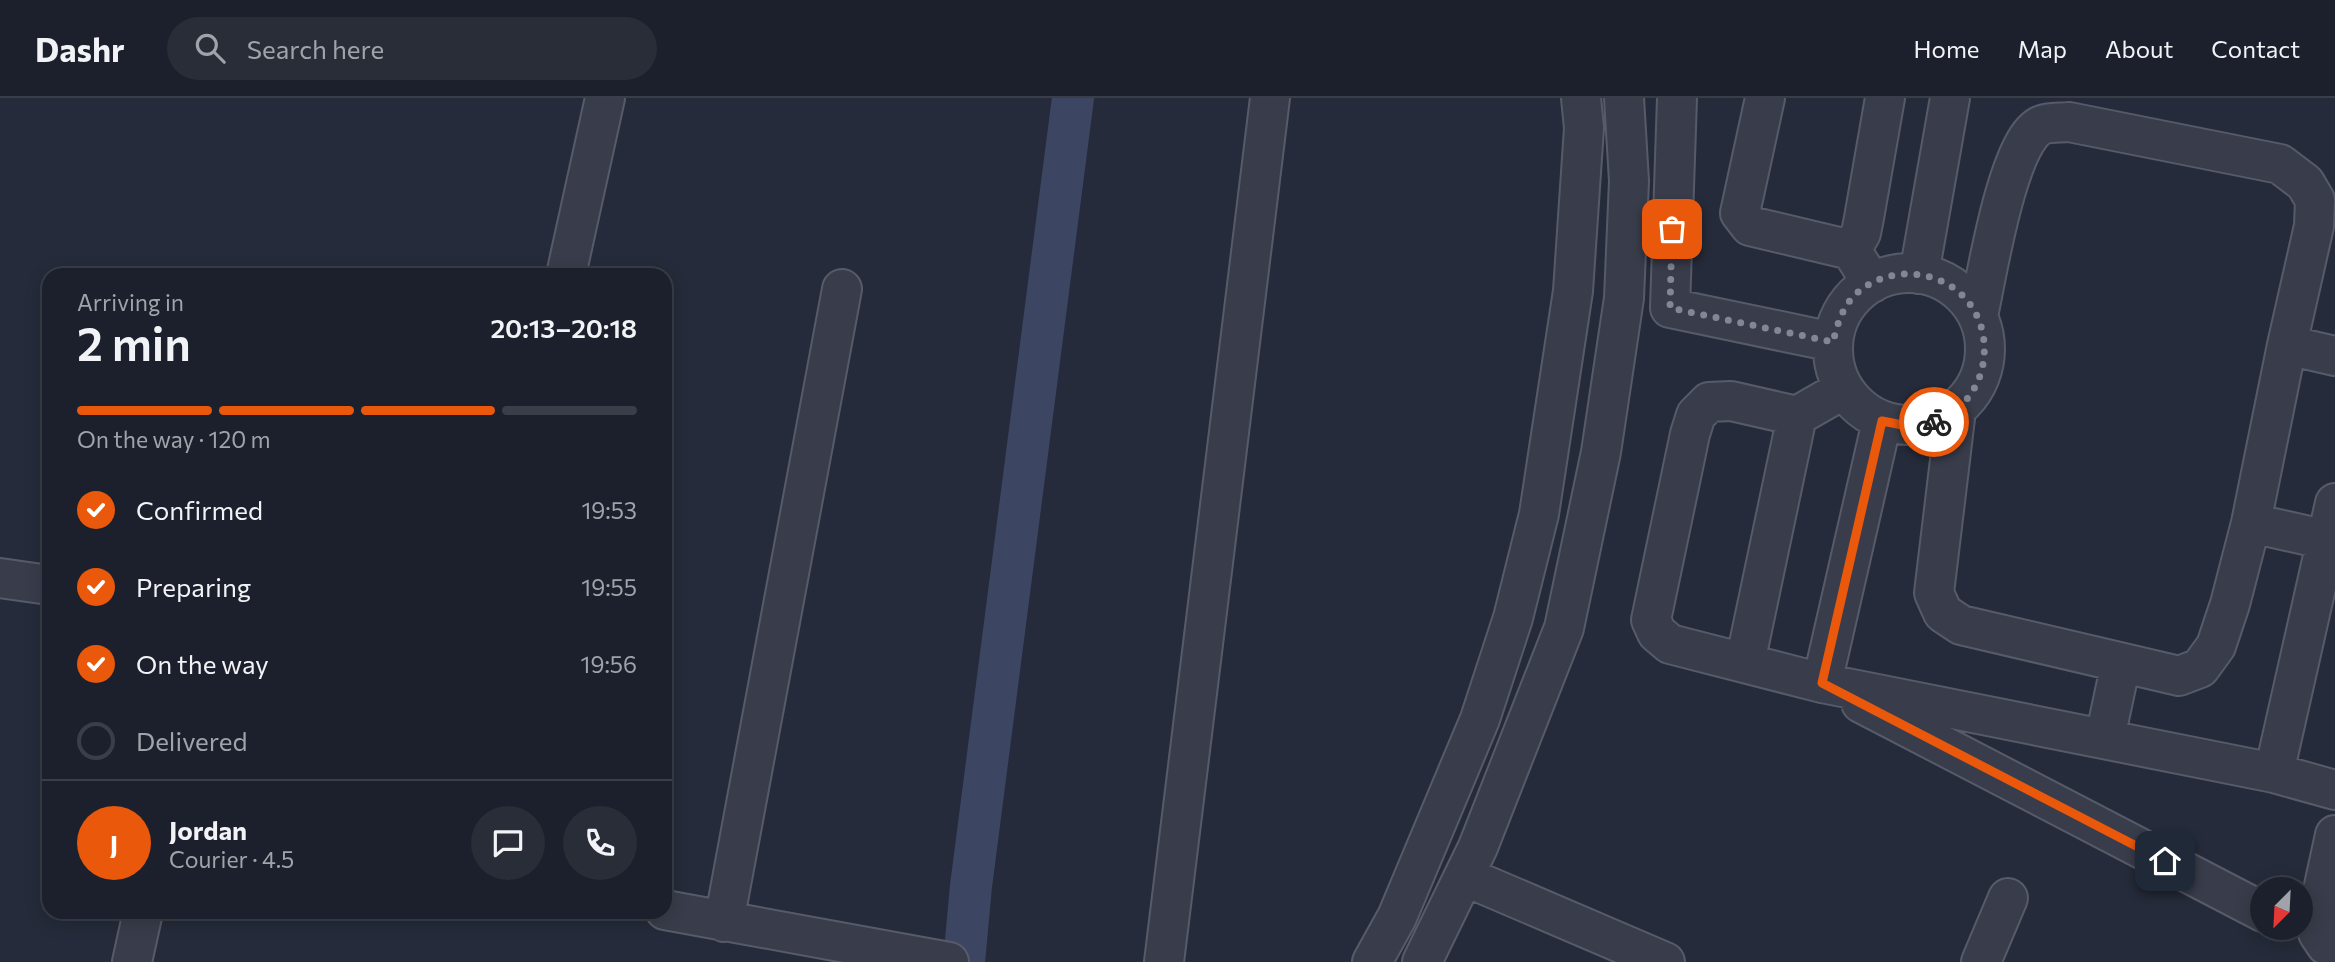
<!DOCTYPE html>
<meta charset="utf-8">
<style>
:root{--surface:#1c202c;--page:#292d38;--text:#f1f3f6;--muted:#a0a3a9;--line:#3a3e48;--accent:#ea580c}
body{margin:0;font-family:Commissioner,sans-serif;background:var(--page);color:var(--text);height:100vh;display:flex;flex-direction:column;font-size:26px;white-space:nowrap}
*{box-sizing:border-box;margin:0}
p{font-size:23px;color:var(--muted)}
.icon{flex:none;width:38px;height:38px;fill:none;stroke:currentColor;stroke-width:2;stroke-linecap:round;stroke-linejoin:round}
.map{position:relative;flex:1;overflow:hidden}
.panel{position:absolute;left:42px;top:170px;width:630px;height:651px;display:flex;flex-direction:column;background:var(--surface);border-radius:21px;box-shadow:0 4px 18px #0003,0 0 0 2px var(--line)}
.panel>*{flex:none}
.needle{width:46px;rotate:204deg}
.controls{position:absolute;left:2250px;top:779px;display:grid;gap:14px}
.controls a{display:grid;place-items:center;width:63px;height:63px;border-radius:50%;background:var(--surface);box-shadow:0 4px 18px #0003,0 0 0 2px var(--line);font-size:35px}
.pin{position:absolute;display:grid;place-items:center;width:60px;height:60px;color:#fff;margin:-30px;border-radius:14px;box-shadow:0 4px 10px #0006}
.courier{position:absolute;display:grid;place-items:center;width:70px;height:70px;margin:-35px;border:5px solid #ea580c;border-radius:50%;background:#fff;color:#222;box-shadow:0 2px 9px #0007}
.headline em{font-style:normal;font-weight:600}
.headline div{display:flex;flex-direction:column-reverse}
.headline{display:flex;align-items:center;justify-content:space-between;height:119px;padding:0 35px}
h1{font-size:46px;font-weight:600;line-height:52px}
.bar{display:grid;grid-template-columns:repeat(4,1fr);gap:10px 7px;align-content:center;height:84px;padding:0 35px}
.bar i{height:9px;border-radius:5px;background:var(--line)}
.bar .current{background:var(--accent)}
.bar p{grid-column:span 4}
.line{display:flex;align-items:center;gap:18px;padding:0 35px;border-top:2px solid var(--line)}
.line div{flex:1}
.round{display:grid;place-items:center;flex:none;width:74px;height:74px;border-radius:37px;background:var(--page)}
ol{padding:0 35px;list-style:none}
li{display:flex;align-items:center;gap:21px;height:77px}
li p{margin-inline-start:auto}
li .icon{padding:7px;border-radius:50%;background:var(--accent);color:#fff;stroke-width:4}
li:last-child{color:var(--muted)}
li i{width:38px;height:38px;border:4px solid var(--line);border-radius:50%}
header{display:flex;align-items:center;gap:42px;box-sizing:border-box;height:98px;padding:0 35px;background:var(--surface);border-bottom:2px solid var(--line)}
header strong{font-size:33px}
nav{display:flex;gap:38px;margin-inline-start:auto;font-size:24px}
.search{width:490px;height:63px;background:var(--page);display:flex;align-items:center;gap:18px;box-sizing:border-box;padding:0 24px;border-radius:38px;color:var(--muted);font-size:26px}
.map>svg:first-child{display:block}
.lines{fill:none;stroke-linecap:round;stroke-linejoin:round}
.canal{stroke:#3c4562;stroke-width:42}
.street-casing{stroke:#575b69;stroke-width:42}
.street{stroke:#393d4b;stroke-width:38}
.done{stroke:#828795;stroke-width:7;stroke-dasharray:0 12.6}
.route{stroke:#ea580c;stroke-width:9}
</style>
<header>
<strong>Dashr</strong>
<div class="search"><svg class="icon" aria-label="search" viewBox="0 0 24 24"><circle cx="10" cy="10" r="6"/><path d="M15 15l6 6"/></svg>Search here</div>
<nav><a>Home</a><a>Map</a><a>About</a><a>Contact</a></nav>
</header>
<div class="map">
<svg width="2335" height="864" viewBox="0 0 2335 864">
<rect width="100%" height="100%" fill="#252b3a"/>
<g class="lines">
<!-- canal -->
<path class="canal" d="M964,864L971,788L1073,0"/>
<!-- street casing -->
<g class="street-casing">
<path id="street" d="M1677,0L1670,210L1833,244
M1765,0L1740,115L1750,128L1851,152L1872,185
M1851,152L1861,135L1864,120L1885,0
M1833 251a76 76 0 1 1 152 0a76 76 0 1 1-152 0Z
M1919,176L1950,0
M566,177L605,0
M2287,247L2335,258
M1844,291L1797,318L1731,303L1709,304L1696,317L1690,336L1651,522L1657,535L1670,546L1822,585L2274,675L2335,405
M1956,312L1934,495L1943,515L1961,527L2179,578L2200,570L2216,548L2230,506L2251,425L2287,247L2314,128L2315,102L2305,85L2280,66L2069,24C2060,25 2049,24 2042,27C2008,39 1986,182 1978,218
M2251,425L2327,442
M0,480L49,487
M1745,565L1797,318
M1822,585L1882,323
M1861,605L2263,814
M2105,640L2121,565
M2274,675L2335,692
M2335,737L2317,820L2318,835L2326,847L2335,850
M1464,778L1665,864
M665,812L949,864
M724,824L842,191
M132,864L143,814
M1164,864L1270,0
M1372,864L1397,819L1480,621L1513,520L1539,416L1573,193L1584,30L1581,0
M1422,864L1478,749L1564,530L1601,354L1624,200L1629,83L1624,0
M1981,864L2008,800"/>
</g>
<!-- street -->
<use href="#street" class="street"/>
</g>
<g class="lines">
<!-- done -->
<path class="done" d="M1672,131L1670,210L1833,244C1837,228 1841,213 1852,200C1880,169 1932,168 1962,197C1994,228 1991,283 1957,311C1951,317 1941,320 1934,324"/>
<!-- route -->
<path class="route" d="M1934,324L1908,328L1882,323L1822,585L2165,763"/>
</g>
</svg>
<div class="controls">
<a><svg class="needle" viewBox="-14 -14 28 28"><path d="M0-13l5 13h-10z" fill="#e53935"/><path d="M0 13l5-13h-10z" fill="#a0a3a9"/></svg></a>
</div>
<div class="pin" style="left:1672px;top:131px;background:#ea580c"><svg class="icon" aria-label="bag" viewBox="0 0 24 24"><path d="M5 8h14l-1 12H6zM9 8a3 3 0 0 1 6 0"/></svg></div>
<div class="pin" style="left:2165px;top:763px;background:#1f2937"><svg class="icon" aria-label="home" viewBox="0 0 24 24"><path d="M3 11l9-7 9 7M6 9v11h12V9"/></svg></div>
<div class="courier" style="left:1934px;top:324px"><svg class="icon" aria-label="bike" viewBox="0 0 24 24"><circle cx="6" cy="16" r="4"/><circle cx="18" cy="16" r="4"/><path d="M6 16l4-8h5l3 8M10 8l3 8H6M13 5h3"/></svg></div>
<section class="panel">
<div class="headline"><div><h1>2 min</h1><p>Arriving in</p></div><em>20:13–20:18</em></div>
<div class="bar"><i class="current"></i><i class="current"></i><i class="current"></i><i></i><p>On the way · 120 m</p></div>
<ol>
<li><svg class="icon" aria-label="check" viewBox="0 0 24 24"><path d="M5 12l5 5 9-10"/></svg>Confirmed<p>19:53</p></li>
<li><svg class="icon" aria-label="check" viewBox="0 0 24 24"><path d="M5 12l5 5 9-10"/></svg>Preparing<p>19:55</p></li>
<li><svg class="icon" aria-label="check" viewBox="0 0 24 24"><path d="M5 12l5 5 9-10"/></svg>On the way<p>19:56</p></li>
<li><i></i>Delivered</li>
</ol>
<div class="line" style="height:126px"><b class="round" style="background:var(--accent);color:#fff">J</b><div><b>Jordan</b><p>Courier · 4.5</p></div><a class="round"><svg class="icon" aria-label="chat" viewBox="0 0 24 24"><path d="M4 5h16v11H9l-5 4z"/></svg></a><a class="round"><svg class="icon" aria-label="phone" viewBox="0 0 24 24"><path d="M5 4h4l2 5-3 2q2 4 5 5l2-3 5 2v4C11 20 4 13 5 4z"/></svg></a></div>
</section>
</div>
